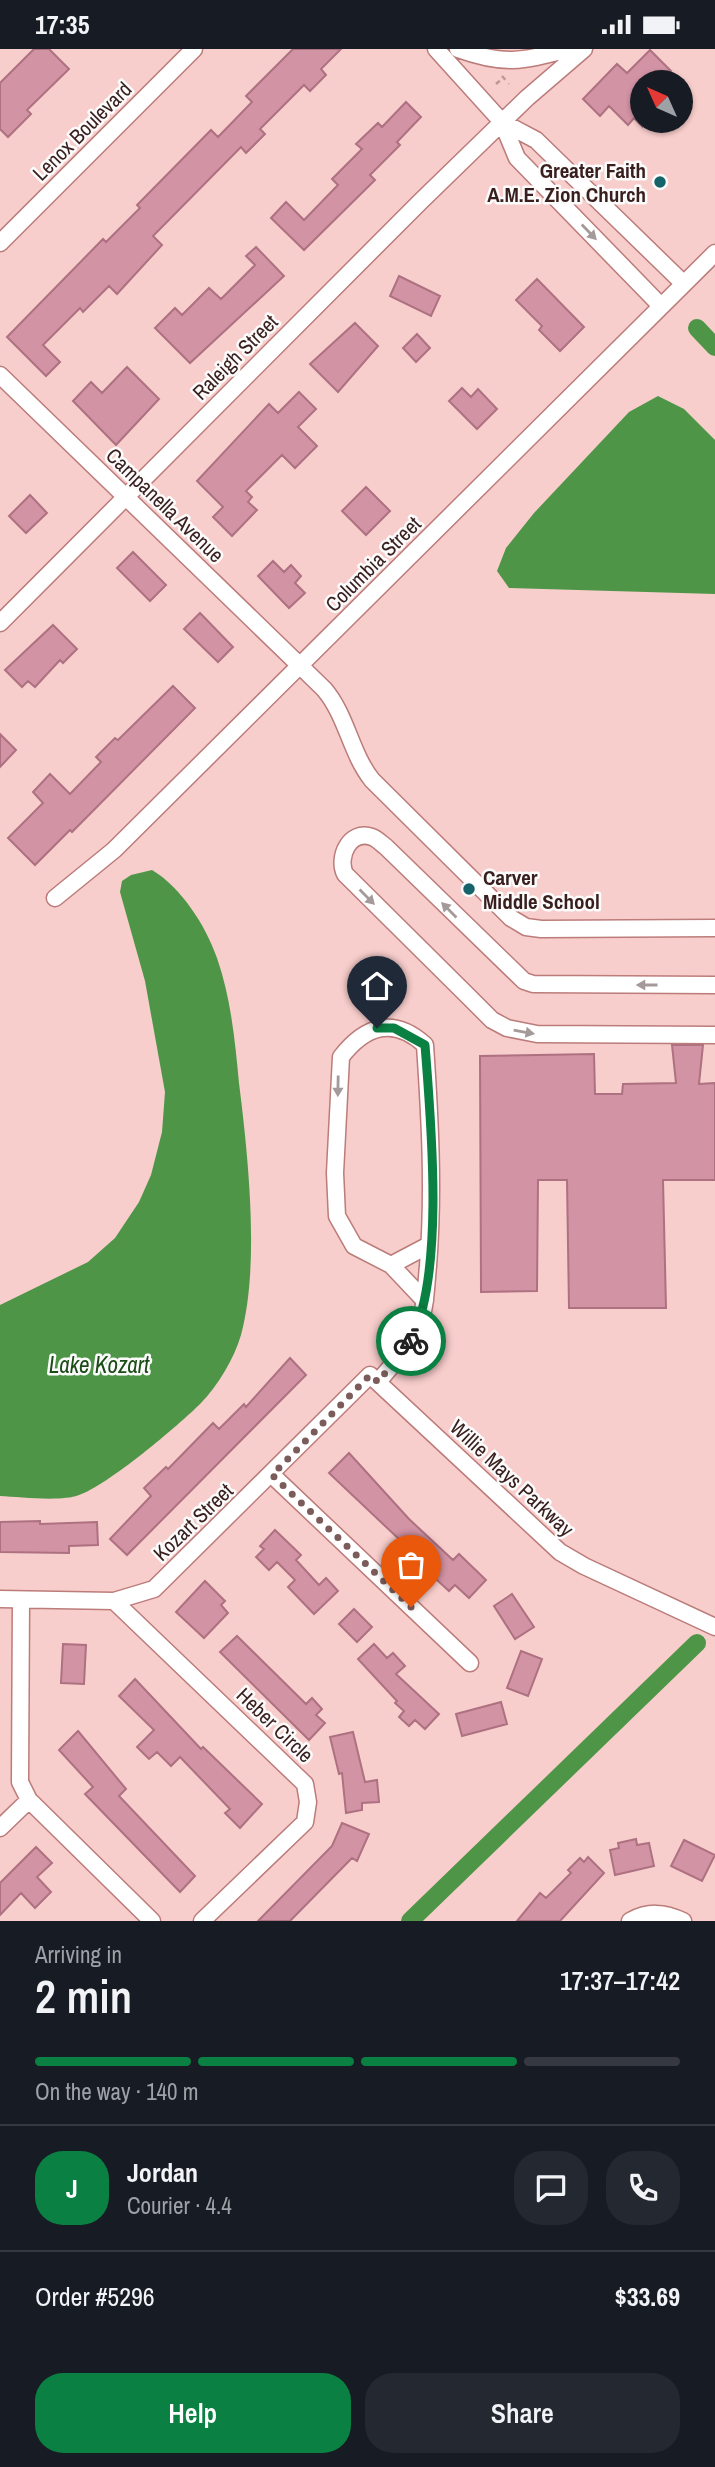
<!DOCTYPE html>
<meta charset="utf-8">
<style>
:root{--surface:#171b24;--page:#242831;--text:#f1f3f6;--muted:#9ea1a6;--line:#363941;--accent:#0b8043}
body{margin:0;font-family:"Archivo Narrow",sans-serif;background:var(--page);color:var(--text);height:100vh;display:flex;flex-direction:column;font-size:26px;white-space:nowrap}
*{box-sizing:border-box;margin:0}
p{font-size:23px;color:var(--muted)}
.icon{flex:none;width:38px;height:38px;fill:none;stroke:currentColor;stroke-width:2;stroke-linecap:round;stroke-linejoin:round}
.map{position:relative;height:1872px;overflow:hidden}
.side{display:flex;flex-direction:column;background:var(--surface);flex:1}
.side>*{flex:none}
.needle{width:46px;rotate:315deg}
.tools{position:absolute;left:630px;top:21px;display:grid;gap:14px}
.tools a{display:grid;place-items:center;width:63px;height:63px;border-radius:50%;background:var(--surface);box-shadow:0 2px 5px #0004;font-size:35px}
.pin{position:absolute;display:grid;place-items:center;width:60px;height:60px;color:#fff;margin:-72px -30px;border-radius:50% 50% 50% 0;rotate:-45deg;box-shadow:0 0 7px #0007}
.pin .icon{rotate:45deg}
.courier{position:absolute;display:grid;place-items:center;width:70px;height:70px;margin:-35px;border:5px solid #0b8043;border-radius:50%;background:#fff;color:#222;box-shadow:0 2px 9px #0007}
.summary em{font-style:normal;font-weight:600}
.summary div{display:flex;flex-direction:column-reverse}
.summary{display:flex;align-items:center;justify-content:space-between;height:119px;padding:0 35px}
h1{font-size:46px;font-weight:600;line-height:52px}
.bar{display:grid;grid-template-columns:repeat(4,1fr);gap:10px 7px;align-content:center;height:84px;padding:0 35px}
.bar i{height:9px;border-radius:5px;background:var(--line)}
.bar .current{background:var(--accent)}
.bar p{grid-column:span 4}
.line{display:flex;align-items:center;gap:18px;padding:0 35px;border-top:2px solid var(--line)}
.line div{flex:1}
.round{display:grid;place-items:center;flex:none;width:74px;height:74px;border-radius:28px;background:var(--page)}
.primary-button{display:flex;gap:14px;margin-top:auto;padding:14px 35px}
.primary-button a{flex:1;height:80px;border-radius:28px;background:var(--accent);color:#fff;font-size:28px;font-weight:600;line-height:80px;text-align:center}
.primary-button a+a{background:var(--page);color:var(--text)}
.status{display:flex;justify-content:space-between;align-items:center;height:49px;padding:0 35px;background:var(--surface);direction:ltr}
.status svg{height:19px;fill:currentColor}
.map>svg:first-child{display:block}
.water{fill:#4f9548}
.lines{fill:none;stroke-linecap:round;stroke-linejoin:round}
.canal{stroke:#4f9548;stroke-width:18}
.building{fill:#d293a4;stroke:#ad7181;stroke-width:2}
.minor-casing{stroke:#bb7c7a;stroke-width:19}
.path{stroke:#bc9796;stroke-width:2.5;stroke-dasharray:5 5;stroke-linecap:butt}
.minor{stroke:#fff;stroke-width:16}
.oneway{fill:#a59a9a}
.done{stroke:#7b5c5b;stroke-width:7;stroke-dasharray:0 12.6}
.route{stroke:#0b8043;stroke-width:9}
.poi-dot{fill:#16646a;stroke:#fbfbfb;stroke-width:2.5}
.labels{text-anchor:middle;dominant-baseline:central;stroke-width:5;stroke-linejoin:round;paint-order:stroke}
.street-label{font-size:21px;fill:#381f1e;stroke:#fbfbfb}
.poi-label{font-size:21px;font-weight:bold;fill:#381f1e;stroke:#fbfbfb;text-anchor:end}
.water-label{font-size:23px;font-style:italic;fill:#1b4b16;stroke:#fbfbfb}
</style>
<div class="status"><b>17:35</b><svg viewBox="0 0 49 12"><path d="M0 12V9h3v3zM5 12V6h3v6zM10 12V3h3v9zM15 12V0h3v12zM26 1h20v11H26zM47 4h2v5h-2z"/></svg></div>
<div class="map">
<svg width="715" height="1872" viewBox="0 0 715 1872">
<rect width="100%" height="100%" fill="#f8cecc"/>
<!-- water -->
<path class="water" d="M658,347L684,360L715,391V545L509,539L497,522L506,499L534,464L629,363Z
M152,821C181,838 206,877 217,909C231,949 235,992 239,1034C248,1106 260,1216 241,1286C234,1310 218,1336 201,1354C179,1376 107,1437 79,1446C61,1453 20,1448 0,1447V1256L88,1213L115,1189L139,1153L151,1126L162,1083L165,1043L145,932L120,843L122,832L131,826Z"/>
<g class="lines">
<!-- canal -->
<path class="canal" d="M697,279L715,298
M410,1872L697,1594"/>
</g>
<!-- building -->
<path class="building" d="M34,0H49L69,20L27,61L31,65L8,88L0,80V34Z
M293,0H341L321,20L326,26L310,42L304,36L260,80L265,85L246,104L241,98L153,187L162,196L117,245L109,237L83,263L80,259L43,296L60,313L46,327L7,288L103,190L106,193L140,159L137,156L211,81L218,88L252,53L246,47Z
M650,1L671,22L660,33H642V77L634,69L628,76L609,57L600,67L583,50L617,15L627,24Z
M406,53L421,68L397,93L400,96L370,126L375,131L304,201L271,169L286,153L304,171L338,136L332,130L362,100L356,95L378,74L382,78Z
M256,198L284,227L190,314L155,279L175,259L182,266L209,239L221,250L255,216L246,207Z
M399,227L440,247L431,267L390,247Z
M537,230L584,278L560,302L539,281L542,277L516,251Z
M355,274L378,297L338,343L310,315Z
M417,285L430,299L416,313L403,299Z
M127,318L159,350L116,396L73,352L91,333L102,344Z
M462,339L471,348L478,340L497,360L477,380L449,352Z
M299,343L316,360L298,378L317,397L295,419L282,406L246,442L252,448L248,453L257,461L232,487L213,468L223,458L197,432L269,355L278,364Z
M366,438L390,462L366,486L342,462Z
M30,446L47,464L26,484L9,467Z
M133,503L166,536L150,552L117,519Z
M273,512L284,523L291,516L301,527L295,534L305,544L289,559L258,527Z
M200,564L233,598L218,613L184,580Z
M53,576L77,600L63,614L60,611L35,638L28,632L22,638L5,621Z
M173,637L195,659L72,783L70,781L35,816L8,789L43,754L33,743L50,725L70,745L101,713L96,708L115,689L118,691Z
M0,685L16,701L0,718Z
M672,996H703L699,1035L715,1034V1131H663L666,1259H569L567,1131H538L537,1242L481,1243L480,1007L594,1005L595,1045H622L623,1035L676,1034Z
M290,1309L306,1326L127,1506L110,1490L151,1447L144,1439L166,1418L168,1420L213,1374L219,1380L244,1355L246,1358Z
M349,1404L409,1470L453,1511L459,1505L486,1531L469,1549L455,1536L449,1542L436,1530L438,1527L329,1424Z
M40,1472V1475L97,1473L98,1496L69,1497V1504L0,1503V1473Z
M275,1481L301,1506L296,1511L319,1536L326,1529L338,1542L314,1565L288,1538L295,1531L277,1513L269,1521L256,1508L264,1500L260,1497Z
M205,1532L225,1552L221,1556L228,1564L204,1589L176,1563Z
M512,1545L534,1578L515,1590L494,1557Z
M354,1560L372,1578L357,1593L339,1575Z
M237,1587L306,1655L312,1649L322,1660L316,1666L325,1674L309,1691L220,1603Z
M63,1595L86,1596L84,1635L61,1634Z
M374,1595L387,1609L393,1604L405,1617L396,1625L439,1665L425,1680L415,1671L409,1677L399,1668L404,1662L395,1654L397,1652L358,1610Z
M521,1602L542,1610L528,1647L507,1639Z
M135,1630L201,1700L203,1698L262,1755L240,1779L225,1764L230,1760L180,1708L171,1717L157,1703L149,1710L137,1698L154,1681L119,1647Z
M501,1653L507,1675L462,1687L456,1665Z
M78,1682L126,1740L119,1747L195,1827L180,1843L85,1745L93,1738L59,1701Z
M353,1683L365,1733L377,1731L379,1753L362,1754V1761L346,1764L342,1724L339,1725L330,1688Z
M342,1774L369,1785L357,1812L352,1809L290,1872H258L332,1797Z
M636,1790L637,1796L649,1794L654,1817L615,1826L610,1801L619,1799L618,1794Z
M684,1791L715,1806L702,1832L671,1817Z
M36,1798L52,1814L37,1828L51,1843L35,1859L21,1844L0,1866V1834Z
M588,1808L604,1824L560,1872H517L540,1844L546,1849L571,1824L568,1821L580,1809L584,1813Z"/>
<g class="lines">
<!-- minor casing -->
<g class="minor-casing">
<path id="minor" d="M436,0L502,73L517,109L661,257
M458,0C505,17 522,12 569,0
M502,73L536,91L684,235
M0,194L194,0
M0,326L324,640C347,667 350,703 372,731L511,869L526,878L541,880L715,879
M0,574L420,153L527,49L584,0
M55,849L114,801L715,204
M715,936L533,935L524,932L386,798C382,795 376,789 372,788C349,780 337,809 345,825L468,947L492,971L507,979L537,985L715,986
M391,1216L429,1196
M378,1333C393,1315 410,1297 419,1276C426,1258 426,1236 428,1217C434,1143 430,1070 425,996C393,967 365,977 341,1008L335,1124L337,1167L354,1197L391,1216L425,1252
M272,1426L470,1614
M0,1550L114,1552L154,1540L370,1326L560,1503L584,1517L715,1578
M21,1551L20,1733L29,1751L152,1872
M114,1552L305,1735L308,1753L305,1773L202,1872
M0,1779L29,1751
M630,1872C648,1862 664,1863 683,1872"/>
</g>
<!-- path -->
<path class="path" d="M502,27L509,35
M496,35L503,29"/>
<!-- minor -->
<use href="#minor" class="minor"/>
</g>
<!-- one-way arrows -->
<defs><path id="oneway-solid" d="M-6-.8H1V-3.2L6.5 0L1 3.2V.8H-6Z" transform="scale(1.75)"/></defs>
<g class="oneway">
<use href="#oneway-solid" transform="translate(589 183) rotate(46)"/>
<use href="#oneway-solid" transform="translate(367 848) rotate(45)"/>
<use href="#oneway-solid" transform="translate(449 861) rotate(-135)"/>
<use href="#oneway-solid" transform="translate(647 936) rotate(-180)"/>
<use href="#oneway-solid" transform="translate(524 983) rotate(10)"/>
<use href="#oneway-solid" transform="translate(338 1037) rotate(91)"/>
</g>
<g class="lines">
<!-- done -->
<path class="done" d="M411,1558L272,1426L370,1326L378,1333L411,1292"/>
<!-- route -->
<path class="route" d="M377,979H394L425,996C431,1073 445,1224 411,1292"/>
</g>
<!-- markers -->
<g class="poi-dot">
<circle cx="660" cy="133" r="7"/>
<circle cx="469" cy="840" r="7"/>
</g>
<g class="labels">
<!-- street labels -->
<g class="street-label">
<text transform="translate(82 82) rotate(-45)">Lenox Boulevard</text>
<text transform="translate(235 308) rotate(-45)">Raleigh Street</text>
<text transform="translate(165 456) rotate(44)">Campanella Avenue</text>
<text transform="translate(373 515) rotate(-45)">Columbia Street</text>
<text transform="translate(512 1429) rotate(43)">Willie Mays Parkway</text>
<text transform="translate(193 1473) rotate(-44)">Kozart Street</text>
<text transform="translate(275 1676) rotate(44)">Heber Circle</text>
</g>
<!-- poi labels -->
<g class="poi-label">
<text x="646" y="121">Greater Faith<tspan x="646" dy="24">A.M.E. Zion Church</tspan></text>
<text x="483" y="828" text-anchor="start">Carver<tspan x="483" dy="24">Middle School</tspan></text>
</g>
<!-- water labels -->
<g class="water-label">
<text x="99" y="1315">Lake Kozart</text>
</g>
</g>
</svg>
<div class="tools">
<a><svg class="needle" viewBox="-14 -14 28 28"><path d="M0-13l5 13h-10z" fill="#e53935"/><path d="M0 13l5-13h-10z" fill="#9ea1a6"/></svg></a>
</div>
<div class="pin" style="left:411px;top:1558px;background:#ea580c"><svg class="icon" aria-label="bag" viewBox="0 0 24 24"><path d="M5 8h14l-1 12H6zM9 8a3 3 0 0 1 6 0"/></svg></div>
<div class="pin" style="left:377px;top:979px;background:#1f2937"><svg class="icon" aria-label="home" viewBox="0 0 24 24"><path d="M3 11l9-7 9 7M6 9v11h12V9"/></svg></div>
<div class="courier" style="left:411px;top:1292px"><svg class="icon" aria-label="bike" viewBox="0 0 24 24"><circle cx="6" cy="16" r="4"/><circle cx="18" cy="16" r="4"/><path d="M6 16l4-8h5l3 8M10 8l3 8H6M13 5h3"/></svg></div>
</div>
<section class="side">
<div class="summary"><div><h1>2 min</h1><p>Arriving in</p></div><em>17:37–17:42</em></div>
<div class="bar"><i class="current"></i><i class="current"></i><i class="current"></i><i></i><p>On the way · 140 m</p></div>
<div class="line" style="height:126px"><b class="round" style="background:var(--accent);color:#fff">J</b><div><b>Jordan</b><p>Courier · 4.4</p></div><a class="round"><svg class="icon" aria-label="chat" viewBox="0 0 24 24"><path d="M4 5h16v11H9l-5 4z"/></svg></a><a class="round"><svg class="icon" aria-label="phone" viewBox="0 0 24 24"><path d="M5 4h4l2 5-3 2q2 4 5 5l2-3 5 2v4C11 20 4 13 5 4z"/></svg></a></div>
<div class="line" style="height:91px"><div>Order #5296</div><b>$33.69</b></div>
<div class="primary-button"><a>Help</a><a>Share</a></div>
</section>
